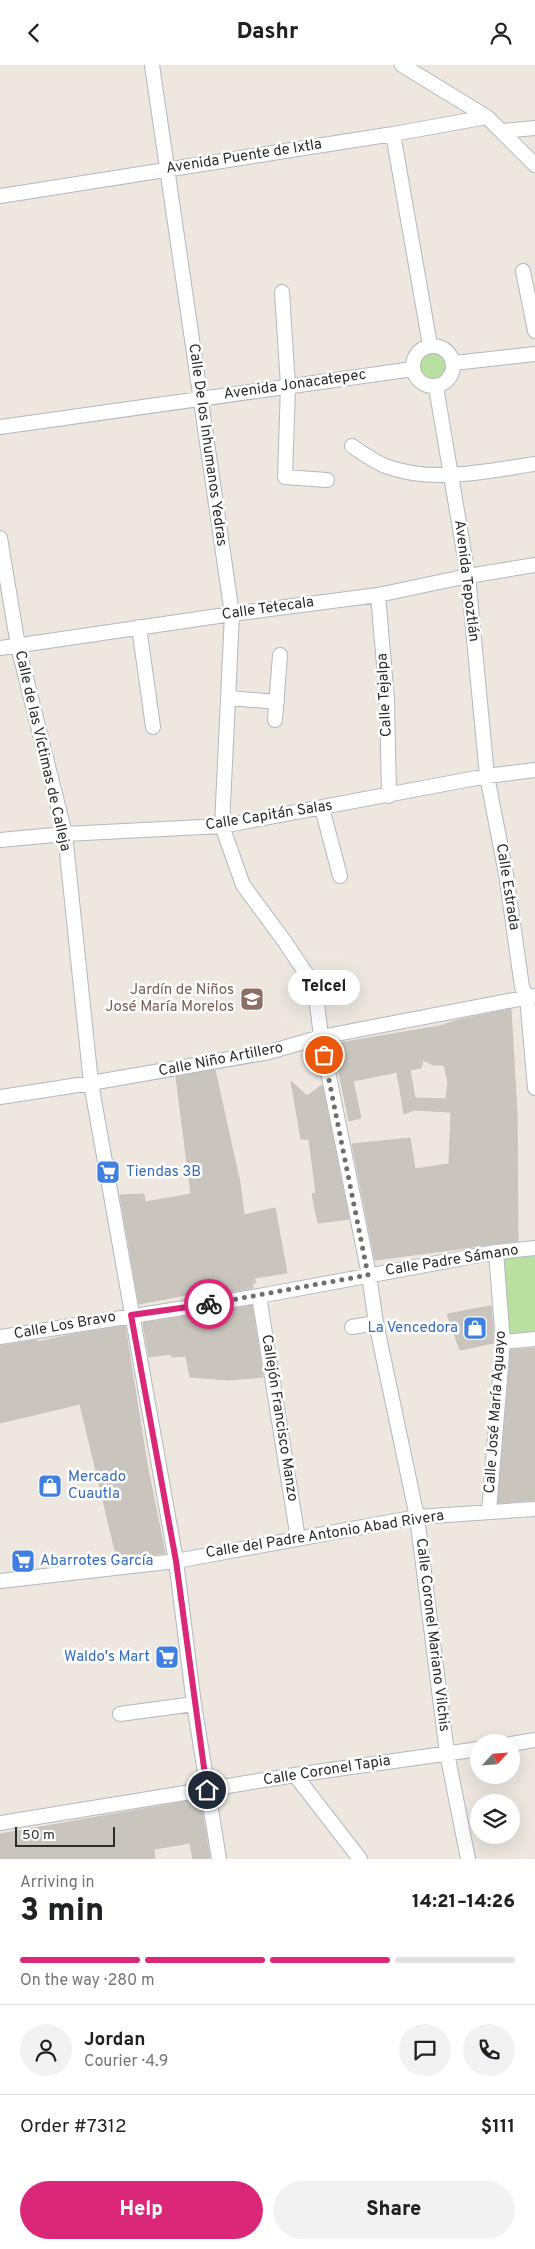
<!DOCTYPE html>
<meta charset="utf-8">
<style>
:root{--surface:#fff;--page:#f2f2f2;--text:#202124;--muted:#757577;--line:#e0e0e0;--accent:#db2777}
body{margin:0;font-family:Overpass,sans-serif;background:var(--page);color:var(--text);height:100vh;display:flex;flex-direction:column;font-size:19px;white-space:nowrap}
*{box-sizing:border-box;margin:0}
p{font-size:16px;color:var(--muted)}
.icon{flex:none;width:28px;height:28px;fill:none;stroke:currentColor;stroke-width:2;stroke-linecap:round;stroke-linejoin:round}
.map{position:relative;height:1794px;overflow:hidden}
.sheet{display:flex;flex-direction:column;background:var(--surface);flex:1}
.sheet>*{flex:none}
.needle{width:32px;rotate:64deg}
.controls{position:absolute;left:470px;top:1669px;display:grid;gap:10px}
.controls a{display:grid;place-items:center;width:50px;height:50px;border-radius:50%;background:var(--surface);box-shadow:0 5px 20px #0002;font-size:25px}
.scale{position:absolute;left:15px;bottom:12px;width:100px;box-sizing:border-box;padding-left:5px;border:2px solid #2d2d2d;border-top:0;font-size:14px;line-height:18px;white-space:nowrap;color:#2d2d2d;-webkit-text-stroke:4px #fff;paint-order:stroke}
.pin{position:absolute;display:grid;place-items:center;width:42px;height:42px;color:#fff;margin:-21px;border:2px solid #fff;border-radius:50%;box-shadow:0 1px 5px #0007}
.courier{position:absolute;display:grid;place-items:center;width:50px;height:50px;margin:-25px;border:4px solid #db2777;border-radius:50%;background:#fff;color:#222;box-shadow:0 1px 6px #0007}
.bubble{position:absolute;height:35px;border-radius:18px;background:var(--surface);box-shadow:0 5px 20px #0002;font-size:16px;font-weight:800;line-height:35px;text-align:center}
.headline em{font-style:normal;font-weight:800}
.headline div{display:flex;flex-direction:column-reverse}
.headline{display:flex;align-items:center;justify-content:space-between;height:85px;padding:0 20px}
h1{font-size:32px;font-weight:800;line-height:38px}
.bar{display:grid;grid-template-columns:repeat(4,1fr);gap:8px 5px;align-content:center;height:60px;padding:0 20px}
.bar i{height:6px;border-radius:4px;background:var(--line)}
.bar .selected{background:var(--accent)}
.bar p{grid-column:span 4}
.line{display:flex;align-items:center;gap:12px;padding:0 20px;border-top:1px solid var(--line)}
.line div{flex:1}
.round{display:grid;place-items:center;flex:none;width:52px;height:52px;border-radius:26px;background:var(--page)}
.cta{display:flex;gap:10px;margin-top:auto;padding:10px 20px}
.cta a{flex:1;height:58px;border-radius:30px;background:var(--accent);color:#fff;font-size:20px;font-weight:800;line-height:58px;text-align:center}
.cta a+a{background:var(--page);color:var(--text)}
header{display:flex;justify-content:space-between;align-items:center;height:65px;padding:0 20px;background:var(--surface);font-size:22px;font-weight:800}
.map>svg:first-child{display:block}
.green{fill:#b9dfa1}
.building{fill:#c9c5be;stroke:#c8c2ba;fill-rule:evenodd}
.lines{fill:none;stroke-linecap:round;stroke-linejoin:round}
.minor-casing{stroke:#b3b7bf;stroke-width:16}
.minor{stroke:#fff;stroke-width:14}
.done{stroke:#706e6c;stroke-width:5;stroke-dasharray:0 9}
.route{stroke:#db2777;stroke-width:6}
.labels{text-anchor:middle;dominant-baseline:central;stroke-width:5;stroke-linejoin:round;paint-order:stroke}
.street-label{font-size:15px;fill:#2d2d2d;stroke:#fff}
.education-label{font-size:15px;fill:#785e54;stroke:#fff;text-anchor:end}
.shop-label{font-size:15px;fill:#366cbe;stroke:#fff;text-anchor:start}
</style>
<header><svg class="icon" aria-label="back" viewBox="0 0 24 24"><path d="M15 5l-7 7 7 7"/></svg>Dashr<svg class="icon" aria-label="person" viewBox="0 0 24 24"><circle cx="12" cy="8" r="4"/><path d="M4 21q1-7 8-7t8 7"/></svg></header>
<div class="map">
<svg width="535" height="1794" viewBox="0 0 535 1794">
<rect width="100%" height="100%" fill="#ede7e0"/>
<!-- green -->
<path class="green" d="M412 301a21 21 0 1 1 42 0a21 21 0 1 1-42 0Z
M535,1183V1274L503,1277L496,1187Z"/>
<!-- building -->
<path class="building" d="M511,944L517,1050L518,1176L375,1195L352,1079L410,1073L415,1104L449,1099L451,1047L414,1045L404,1049L397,1007L353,1016L361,1053L349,1056L333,979L440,961L458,955ZM423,995L433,1000H444L448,1017L446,1034L415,1033L410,1005L421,1003Z
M215,1005L240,1118L244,1150L275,1143L287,1208L254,1213L256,1218H252L253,1223L228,1227L227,1222L139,1239L120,1130L144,1129L145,1137L191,1129L176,1012Z
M291,1016L307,1031L322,1020L349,1154L318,1158L312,1129L316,1128L309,1074H301Z
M252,1241L263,1312L229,1315L190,1312L186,1291L172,1292L171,1289L149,1292L143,1258Z
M491,1241L494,1278L460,1285L447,1249Z
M125,1261L147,1399L165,1488L117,1494L80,1339L0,1358V1281L37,1275L38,1277L69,1270Z
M535,1283V1435L498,1438L511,1285Z
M200,1734L210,1794H193L190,1778L154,1784L155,1794H0V1769Z"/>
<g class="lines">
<!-- minor casing -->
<g class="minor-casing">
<path id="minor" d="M152,0L232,549L222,761L243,820L285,877L315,922L321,972L369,1210L376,1258L417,1452L447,1688L468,1794
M402,0L487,52L535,100
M502,66L535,63
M393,69L430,280
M0,131L393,69L487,52
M523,206L535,266
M282,227L288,321L285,412L327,415
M413 301a20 20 0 1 1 40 0a20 20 0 1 1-40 0Z
M454,298L535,289
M436,322L468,511L487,711L506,809L522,922L527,932L535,1023
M0,362L413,304
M352,381C362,388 374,396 385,401C434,419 486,406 535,399
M0,473L18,581L65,769L91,1018L176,1496L194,1639L219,1794
M378,530L387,635L389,731
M139,562L153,662
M0,583L232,549L378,530L468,511L535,500
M229,633L277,637
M275,655L280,590
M322,743L340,811
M0,775L65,769L222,761L487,711L535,705
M0,1032L91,1018L269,987L321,972L534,931
M259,1231L298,1474
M352,1262L376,1258
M0,1272L259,1231L496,1187L535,1183
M503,1277L535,1274
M489,1446L503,1277L496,1187
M0,1516L176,1496L417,1452L535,1444
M120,1649L194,1639
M511,1679L535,1675
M295,1710L360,1794
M0,1758L295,1710L479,1684"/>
</g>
<!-- minor -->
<use href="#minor" class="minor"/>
</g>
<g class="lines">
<!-- done -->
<path class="done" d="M209,1239L368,1210L324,990"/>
<!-- route -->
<path class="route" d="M207,1725L176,1496L131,1250L209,1239"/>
</g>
<!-- icons -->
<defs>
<g id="school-square" transform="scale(1.25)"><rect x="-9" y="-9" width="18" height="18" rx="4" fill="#8d6e63" stroke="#fff"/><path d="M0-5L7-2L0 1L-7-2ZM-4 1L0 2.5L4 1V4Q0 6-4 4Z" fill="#fff"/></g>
<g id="supermarket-square" transform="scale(1.25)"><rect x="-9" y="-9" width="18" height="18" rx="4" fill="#3f7fe0" stroke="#fff"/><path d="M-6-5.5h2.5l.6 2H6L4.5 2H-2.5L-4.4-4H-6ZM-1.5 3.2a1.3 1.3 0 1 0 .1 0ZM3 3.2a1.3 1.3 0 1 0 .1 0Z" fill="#fff"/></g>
<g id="shop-square" transform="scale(1.25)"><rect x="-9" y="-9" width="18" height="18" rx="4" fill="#3f7fe0" stroke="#fff"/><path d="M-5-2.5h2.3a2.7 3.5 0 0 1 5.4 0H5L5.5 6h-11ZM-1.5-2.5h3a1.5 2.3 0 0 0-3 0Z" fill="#fff"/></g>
</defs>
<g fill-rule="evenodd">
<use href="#school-square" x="252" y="934"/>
<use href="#supermarket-square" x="108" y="1107"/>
<use href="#shop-square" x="475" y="1263"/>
<use href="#shop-square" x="50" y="1421"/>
<use href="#supermarket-square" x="23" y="1496"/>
<use href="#supermarket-square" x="167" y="1592"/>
</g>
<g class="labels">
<!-- street labels -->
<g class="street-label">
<text transform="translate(244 92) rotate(-9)">Avenida Puente de Ixtla</text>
<text transform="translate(295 320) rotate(-8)">Avenida Jonacatepec</text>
<text transform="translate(207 380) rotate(82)">Calle De los Inhumanos Yedras</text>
<text transform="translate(466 516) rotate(83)">Avenida Tepoztlán</text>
<text transform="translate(268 544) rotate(-8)">Calle Tetecala</text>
<text transform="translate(385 630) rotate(-93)">Calle Tejalpa</text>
<text transform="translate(42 686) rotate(77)">Calle de las Víctimas de Calleja</text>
<text transform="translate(269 751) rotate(-9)">Calle Capitán Salas</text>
<text transform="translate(507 822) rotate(81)">Calle Estrada</text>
<text transform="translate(221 995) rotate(-11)">Calle Niño Artillero</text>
<text transform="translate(452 1196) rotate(-9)">Calle Padre Sámano</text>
<text transform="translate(65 1261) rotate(-10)">Calle Los Bravo</text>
<text transform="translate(496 1347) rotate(-86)">Calle José María Aguayo</text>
<text transform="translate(279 1353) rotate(81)">Callejón Francisco Manzo</text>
<text transform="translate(325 1470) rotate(-9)">Calle del Padre Antonio Abad Rivera</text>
<text transform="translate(432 1570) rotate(83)">Calle Coronel Mariano Vilchis</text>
<text transform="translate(327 1706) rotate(-9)">Calle Coronel Tapia</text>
</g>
<!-- education labels -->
<g class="education-label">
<text x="234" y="925">Jardín de Niños<tspan x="234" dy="17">José María Morelos</tspan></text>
</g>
<!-- shop labels -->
<g class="shop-label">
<text x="126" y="1107">Tiendas 3B</text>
<text x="458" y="1263" text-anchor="end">La Vencedora</text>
<text x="68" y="1412">Mercado<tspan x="68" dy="17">Cuautla</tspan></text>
<text x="40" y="1496">Abarrotes García</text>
<text x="150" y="1592" text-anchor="end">Waldo's Mart</text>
</g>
</g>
</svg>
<div class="controls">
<a><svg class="needle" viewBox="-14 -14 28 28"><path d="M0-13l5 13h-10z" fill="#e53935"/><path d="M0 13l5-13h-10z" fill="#757577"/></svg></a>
<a><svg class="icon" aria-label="layers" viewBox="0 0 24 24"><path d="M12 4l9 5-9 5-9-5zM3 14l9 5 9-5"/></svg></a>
</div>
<div class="scale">50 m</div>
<div class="pin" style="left:324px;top:990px;background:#ea580c"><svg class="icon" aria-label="bag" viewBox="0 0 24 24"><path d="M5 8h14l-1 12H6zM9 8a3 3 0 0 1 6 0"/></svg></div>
<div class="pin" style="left:207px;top:1725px;background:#1f2937"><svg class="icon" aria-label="home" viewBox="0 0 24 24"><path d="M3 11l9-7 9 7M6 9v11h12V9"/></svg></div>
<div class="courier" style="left:209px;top:1239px"><svg class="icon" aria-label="bike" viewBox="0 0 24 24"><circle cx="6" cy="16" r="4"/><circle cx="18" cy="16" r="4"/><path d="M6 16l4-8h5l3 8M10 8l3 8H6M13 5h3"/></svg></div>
<div class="bubble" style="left:288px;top:905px;width:72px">Telcel</div>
</div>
<section class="sheet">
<div class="headline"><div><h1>3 min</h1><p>Arriving in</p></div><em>14:21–14:26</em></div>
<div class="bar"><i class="selected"></i><i class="selected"></i><i class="selected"></i><i></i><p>On the way · 280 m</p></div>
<div class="line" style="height:90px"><a class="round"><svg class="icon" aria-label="person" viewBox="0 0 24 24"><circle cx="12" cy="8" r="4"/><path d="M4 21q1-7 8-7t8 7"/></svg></a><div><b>Jordan</b><p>Courier · 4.9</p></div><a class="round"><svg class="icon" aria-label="chat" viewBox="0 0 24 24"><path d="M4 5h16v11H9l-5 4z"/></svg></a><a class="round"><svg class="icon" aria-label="phone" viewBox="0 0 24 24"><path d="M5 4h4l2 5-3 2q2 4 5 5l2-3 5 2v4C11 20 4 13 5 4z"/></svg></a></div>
<div class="line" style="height:65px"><div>Order #7312</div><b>$111</b></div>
<div class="cta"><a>Help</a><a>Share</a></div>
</section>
